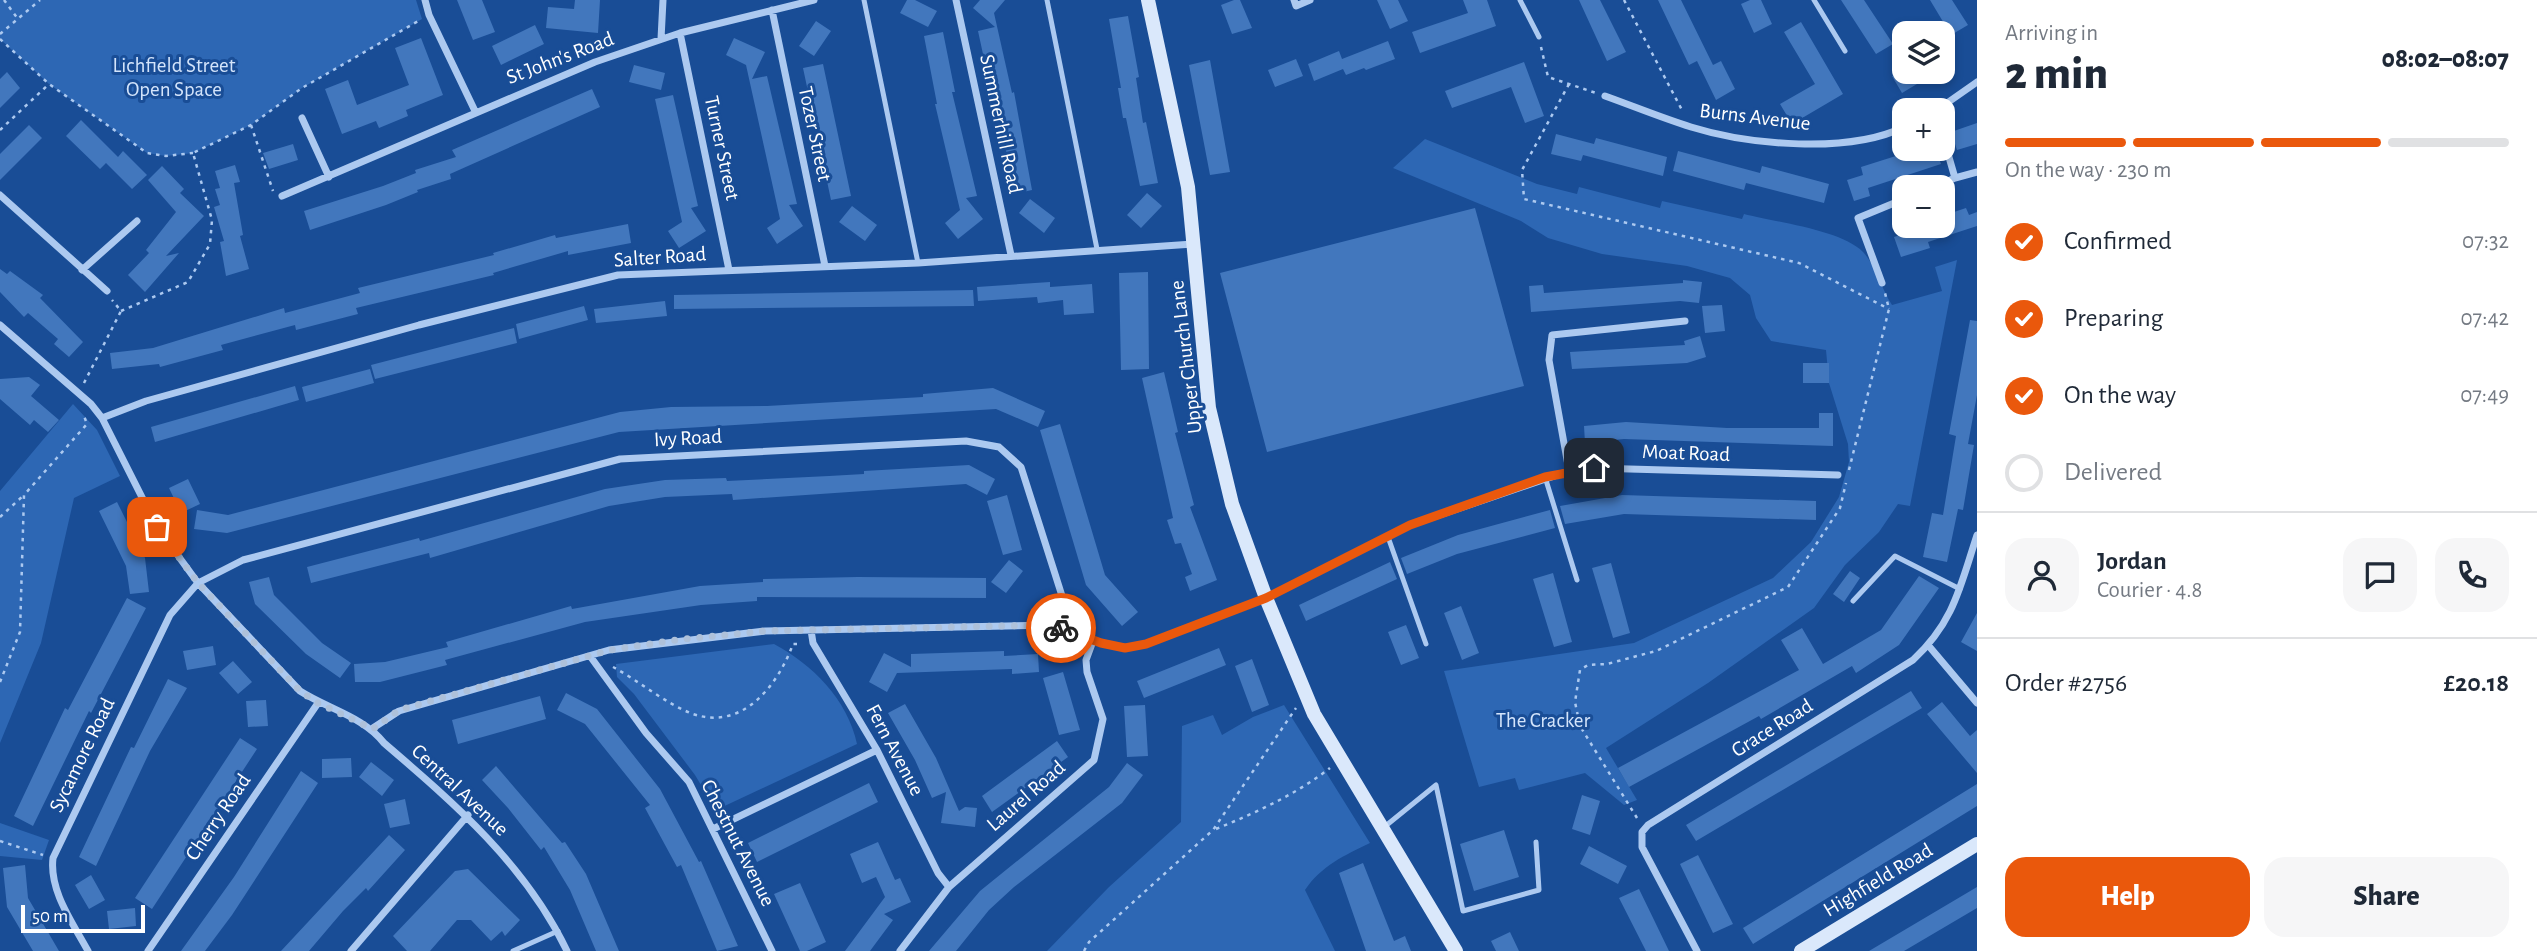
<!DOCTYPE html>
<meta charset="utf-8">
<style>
:root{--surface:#fff;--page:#f6f6f7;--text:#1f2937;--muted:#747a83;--line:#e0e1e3;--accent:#ea580c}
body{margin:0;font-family:"Alegreya Sans",sans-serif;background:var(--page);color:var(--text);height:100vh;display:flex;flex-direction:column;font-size:26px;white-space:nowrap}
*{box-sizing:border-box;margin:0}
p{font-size:23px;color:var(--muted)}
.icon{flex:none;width:38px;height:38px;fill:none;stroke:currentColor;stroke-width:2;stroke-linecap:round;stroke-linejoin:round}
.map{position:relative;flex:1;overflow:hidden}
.details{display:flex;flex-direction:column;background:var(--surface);width:560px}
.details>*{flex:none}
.tools{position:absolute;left:1892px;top:21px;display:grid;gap:14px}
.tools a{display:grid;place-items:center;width:63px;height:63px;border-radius:14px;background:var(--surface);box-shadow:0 4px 10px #0003;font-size:35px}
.scale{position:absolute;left:21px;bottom:18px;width:124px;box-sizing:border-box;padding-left:7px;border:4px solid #fff;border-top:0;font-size:19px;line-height:24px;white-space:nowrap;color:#fff;-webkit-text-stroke:5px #194d96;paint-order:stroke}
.pin{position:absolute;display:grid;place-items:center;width:60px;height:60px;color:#fff;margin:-30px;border-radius:14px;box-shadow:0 4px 10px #0006}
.courier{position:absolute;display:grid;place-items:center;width:70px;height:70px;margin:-35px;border:5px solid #ea580c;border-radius:50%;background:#fff;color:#222;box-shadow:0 2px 9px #0007}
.headline em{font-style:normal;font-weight:800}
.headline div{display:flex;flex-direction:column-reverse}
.headline{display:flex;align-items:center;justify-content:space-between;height:119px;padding:0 28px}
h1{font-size:46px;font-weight:800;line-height:52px}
.bar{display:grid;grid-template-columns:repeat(4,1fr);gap:10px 7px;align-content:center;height:84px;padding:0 28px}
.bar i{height:9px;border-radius:5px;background:var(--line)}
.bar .active{background:var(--accent)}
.bar p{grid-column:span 4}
.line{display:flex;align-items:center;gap:18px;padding:0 28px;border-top:2px solid var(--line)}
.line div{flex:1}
.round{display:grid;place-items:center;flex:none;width:74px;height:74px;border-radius:21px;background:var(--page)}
ol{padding:0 28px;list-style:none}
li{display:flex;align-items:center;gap:21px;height:77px}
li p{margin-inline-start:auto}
li .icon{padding:7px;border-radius:50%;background:var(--accent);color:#fff;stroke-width:4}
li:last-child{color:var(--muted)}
li i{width:38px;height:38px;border:4px solid var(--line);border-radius:50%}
.cta{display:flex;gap:14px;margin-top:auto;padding:14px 28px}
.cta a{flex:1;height:80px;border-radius:21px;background:var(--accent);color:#fff;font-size:28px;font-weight:800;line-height:80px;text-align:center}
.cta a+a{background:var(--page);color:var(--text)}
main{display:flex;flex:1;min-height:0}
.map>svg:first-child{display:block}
.green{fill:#2d67b4}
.building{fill:#4277bd}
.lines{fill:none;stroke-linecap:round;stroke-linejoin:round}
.path{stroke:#acc9f0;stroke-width:2.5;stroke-dasharray:3.5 5;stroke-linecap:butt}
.lane{stroke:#acc9f0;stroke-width:5}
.street{stroke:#acc9f0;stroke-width:7}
.secondary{stroke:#dae8fb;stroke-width:14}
.done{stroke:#aec1da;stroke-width:7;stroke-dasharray:0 12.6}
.route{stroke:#ea580c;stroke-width:9}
.labels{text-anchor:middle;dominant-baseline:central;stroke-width:6;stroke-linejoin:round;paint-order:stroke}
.street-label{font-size:21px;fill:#fff;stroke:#194d96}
.park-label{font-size:21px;fill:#d3e4fb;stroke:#194d96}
</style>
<main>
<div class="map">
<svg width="1977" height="951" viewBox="0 0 1977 951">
<rect width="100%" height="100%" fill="#194d96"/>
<!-- green -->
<path class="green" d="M0,0H416L422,19L302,88L251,125L193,153L166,156L147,153L49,84L0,39Z
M1425,139L1537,184L1577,194L1579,187L1660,208L1662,201L1742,219L1744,214C1775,222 1842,230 1863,252C1875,264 1882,290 1892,305L1942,291L1935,267L1957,260L1910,506L1898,504L1879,532L1845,565L1814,608L1708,683L1606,748L1637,800L1624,805L1585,773L1519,790L1515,778L1479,787L1444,671L1634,643L1773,578L1811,542L1839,497L1849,462L1848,444L1829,383L1826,350L1771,341L1756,318L1750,295L1730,278L1687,266L1602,254L1548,238L1521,221L1393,168Z
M73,404L97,430L120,476L74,498L41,643L0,743V491Z
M774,644C812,664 848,700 857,744L716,810L695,775L634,694L617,677L616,664Z
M1284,705L1370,843C1345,855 1321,866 1305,890L1335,951H1047L1109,887L1181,822L1182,726L1213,715L1222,735L1253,717Z
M0,823L49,840L42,860L0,856Z"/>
<!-- building -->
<path class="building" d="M457,0H482L495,32L473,40Z
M575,0H600L598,33L546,28L548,7L574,9Z
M907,0H915L937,11L928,27L900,13Z
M980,0H1005L994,13L1012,93L1014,92L1032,190L1014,194L995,90L991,91L978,31L995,27L973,8Z
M1234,0H1240L1252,28L1232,34L1221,5Z
M1377,0H1398L1408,21L1390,29Z
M1463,0H1487L1496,26L1420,53L1412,32L1468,13Z
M1579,0H1600L1626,52L1607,61Z
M1658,0H1681L1713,65L1721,61L1735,89L1716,100L1697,61L1689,65Z
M1750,0H1761L1772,24L1754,33L1741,4Z
M1841,0H1864L1893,44L1876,54Z
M1930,0H1952L1968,25L1951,35Z
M1128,16L1139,77L1136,78L1143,123L1146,122L1158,183L1140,186L1126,118H1123L1118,88H1121L1109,19Z
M816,21L831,31L814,56L799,46Z
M1801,22L1843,94L1792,124L1780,104L1815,84L1784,32Z
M535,25L544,44L501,65L492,46Z
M943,32L955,92H952L977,196L966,198L983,219L958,239L945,223L960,210L935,104H937L924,36Z
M421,38L443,95L406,110L408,116L379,128L376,121L342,134L325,89L348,80L357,105L409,85L395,48Z
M734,38L765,52L752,79L767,76L797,204L789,205L803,226L777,244L767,228L780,219L746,65L726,55Z
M1388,41L1395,59L1366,70L1364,68L1346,75L1343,69L1314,81L1308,64L1339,51L1342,59Z
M1296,59L1303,76L1275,87L1268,70Z
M1210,60L1230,172L1210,175L1189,65Z
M1524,62L1544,116L1525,123L1511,87L1452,108L1445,91Z
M823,64L851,196L831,200L803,68Z
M634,65L665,73L661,90L629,82Z
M7,72L20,88L0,108V79Z
M1899,72H1937L1902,93L1892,76Z
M592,89L600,107L450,174L451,179L417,190L418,192L386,205L310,230L304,211L383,186L416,173L415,170L456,157L452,150Z
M673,95L698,206L691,208L706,231L679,248L668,231L682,222L655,99Z
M81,120L118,157L123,151L147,175L132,189L106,163L100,169L66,136Z
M1977,123V144L1957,150L1951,132Z
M29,125L42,138L0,180V154Z
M1556,134L1594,144L1596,138L1667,157L1663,176L1583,155L1581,161L1551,154Z
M293,144L298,160L269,169L263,153Z
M1918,149H1936L1941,164L1868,188L1870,196L1854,201L1847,180L1863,175L1861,167Z
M1678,151L1760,173L1762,166L1829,184L1824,203L1746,183L1744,190L1673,171Z
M235,165L240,182L234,183L243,235L240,236L249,269L226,276L220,242L224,241L214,207L220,205L215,189L220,188L215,171Z
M162,166L184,189L180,193L204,216L166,256L179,253L145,292L128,275L149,253L146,250L176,212L148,180Z
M1147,193L1162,206L1141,228L1127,215Z
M1030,199L1055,218L1044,233L1019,213Z
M852,206L877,225L865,241L839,222Z
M1475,208L1524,386L1267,452L1220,273Z
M1966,208L1969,215L1977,212V226L1928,242L1930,248L1901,257L1894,237L1927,226H1942V216Z
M628,224L631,243L568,255V251L493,273L494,275L356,308L358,314L296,330L295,325L221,345L223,350L160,367L159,364L112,369L110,353L153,348L284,308L285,313L360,293L358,288L494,255L493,253L555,235L556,238Z
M0,269L7,274L10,271L43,295L40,298L83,342L69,357L54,344L58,339L28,313L24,317L0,292Z
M1148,272L1149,369L1121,370L1119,273Z
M1683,280L1702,282L1699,303L1680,301L1531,312L1529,286L1543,285L1544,293L1683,283Z
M1050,282V287L1092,284L1094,313L1064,315L1063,300L1038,303L1037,297L978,301L977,287Z
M973,290L974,306L674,309V295Z
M665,301L667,316L596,323L594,309Z
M1722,305L1725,331L1705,333L1702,306Z
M584,306L588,320L519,339L516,324Z
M1970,320L1977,321V395L1968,444L1974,445L1963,510L1958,509L1947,562L1923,557L1932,513L1943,515L1956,436L1949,434Z
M514,328L517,343L375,379L371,365Z
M1700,336L1706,357L1687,363L1572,369L1570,352L1685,345L1684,341Z
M1803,363H1829V383H1803Z
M370,369L374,383L306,402L302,387Z
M1164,372L1178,432L1175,433L1194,505L1190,507L1217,580L1190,591L1185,577L1192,574L1181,543L1175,544L1167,520L1173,518L1142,378Z
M29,377L40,385L31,396L59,420L48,432L34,420L30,425L0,399V379Z
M295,386L299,400L155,442L151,427Z
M993,388L1045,411L1038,427L996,409L619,432L227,533L194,529L197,510L228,515L620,412L671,407L767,406L923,397V394Z
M1819,413H1833V446L1624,439L1585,443L1584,426L1626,422L1727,428H1819Z
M1060,424L1105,575L1138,612L1122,626L1086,585L1040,430Z
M969,465L995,479L987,495L966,484L733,500L732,494L665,497L609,506L430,558L429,553L311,583L307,567L419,538L420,541L605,489L665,480L726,478L727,481L829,476L864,474V471Z
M188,479L200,504L181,513L169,488Z
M1007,495L1022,550L1003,555L987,501Z
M1622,495L1816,501V520L1624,514L1565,524L1560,506Z
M117,502L145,558L149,592L130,594L126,566L99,511Z
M1550,510L1555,528L1457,554L1407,574L1401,558L1458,535Z
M1009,560L1023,571L1006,593L991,582Z
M1390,562L1397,579L1306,621L1299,605Z
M1611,563L1630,633L1613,638L1592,568Z
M1850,571L1860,578L1844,602L1833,594Z
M1553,573L1572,642L1554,647L1533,579Z
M1919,576L1939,588L1899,645L1856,673L1852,666L1761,719L1759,716L1629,787L1618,768L1799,670L1781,640L1802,628L1823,664L1881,630Z
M269,577L274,595L322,643L351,663L340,678L306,654L255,604L249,582Z
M858,577L986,578V598L757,597V601L701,605L585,622L445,660L447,665L380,682H355L354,664L385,662L448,647L446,642L571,606L572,609L700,586L763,582V579Z
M127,598L146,608L91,713L89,711L33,826L14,816L65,708L68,710Z
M1461,606L1479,653L1462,660L1444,613Z
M1977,613V651L1961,642Z
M1406,625L1419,658L1401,665L1388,632Z
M213,646L216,665L187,670L183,651Z
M1219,648L1226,665L1144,698L1137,681Z
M1004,651V656L1038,654L1039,672L1012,674V669L897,673L887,692L869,682L884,653L911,667V654Z
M1252,659L1269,705L1252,712L1235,666Z
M233,661L252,682L238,694L219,673Z
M1063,672L1080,730L1059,735L1043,678Z
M168,679L187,688L150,751L96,866L79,857L131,747L134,748Z
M1911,691L1922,708L1696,841L1686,825Z
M566,693L597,709L660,789L699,862L701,861L738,946L717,951L681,865L677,867L645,808L650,805L585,724L557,710Z
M540,696L546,719L458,744L452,720Z
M266,700L268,726L248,727L246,701Z
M1942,702L1970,736L1977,730V773L1927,714Z
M905,704L936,758L959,811L965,807L977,808L975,827L941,823L946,792L932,798L915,760L888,713Z
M1145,705L1148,756L1127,757L1124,706Z
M240,738L257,749L152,909L135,898Z
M1057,741L1068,757L992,812L982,796Z
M351,758L352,777L322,778V759Z
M371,762L394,780L382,796L359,777Z
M1127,763L1143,775L1122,803L1014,887L989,910L956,951H929L980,891L1109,787Z
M496,766L562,843L565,842L586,874L619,951H596L570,890L544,847L541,850L508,808L482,780Z
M301,771L318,783L232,915L205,951H181L234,877Z
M869,783L878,802L757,862L748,843Z
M1977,784V806L1753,944L1743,928Z
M1582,795L1600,801L1590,835L1572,829Z
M405,799L410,824L390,828L384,804Z
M1504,830L1519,877L1474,891L1460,844Z
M389,835L405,850L368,891L366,888L343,911L309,951H281Z
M878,842L895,880L900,878L911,902L884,914L893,920L870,951H845L885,897L876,877L862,883L850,854Z
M1589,846L1627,866L1618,884L1580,864Z
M1698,855L1733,924L1713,933L1680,864Z
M1363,863L1394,941L1405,936L1411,951H1366L1339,873Z
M25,865L28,898L59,951H33L7,907L3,868Z
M468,869L520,920L505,936L502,931L491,941L471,920H457L430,951H407L393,936L455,871Z
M91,875L105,900L89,909L75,885Z
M800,883L826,942L807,951H800L774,894Z
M1977,887V908L1904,951H1869Z
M1639,889L1655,922L1669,951H1646L1619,898Z
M135,908L136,926L109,929L107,911Z
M1510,932L1519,951H1496L1491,941Z"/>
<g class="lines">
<!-- path -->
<path class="path" d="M4,0L18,19
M1624,0L1683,112
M0,34L40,0
M0,39L49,84L147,153L166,156L193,153
M1541,47L1548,77L1596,93
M1569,84L1522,170L1524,199L1799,263L1889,309
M251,125L273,191
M0,130L49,84
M121,311L188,282L210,244L212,220L193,153L251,125L302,88L420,20
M84,383L121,311L112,300
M1849,470L1889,309L1885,293
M0,517L24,495
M613,667C639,681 666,704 693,714C743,731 778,685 793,644H799
M0,682L20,632L24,495L87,424L84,416
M1637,818L1580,726L1575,702L1580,670L1588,665L1607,664L1656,651L1788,587L1840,508L1846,483
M1216,829C1257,812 1295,795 1330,768
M0,841L43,855
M1084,951L1089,942L1213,830L1296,708"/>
<!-- lane -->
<path class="lane" d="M864,0L918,263
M1047,0L1097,249
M1520,0L1539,37
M1814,0L1845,51
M1545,477L1577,580
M1388,537L1426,644
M1853,601L1895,556L1960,589
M1383,828L1436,785L1463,911L1539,890L1536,842
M513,951L558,931"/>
<!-- street -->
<path class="street" d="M425,0L429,15L475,111
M956,0L1011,255
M1294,0L1296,6L1310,0
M772,10L825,266
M680,33L729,270
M661,39L663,0
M1605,96C1633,106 1662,118 1691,127C1749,145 1849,154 1904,127
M1937,110L1977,82
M302,118L329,177
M1942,133L1955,178L1977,172
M1934,187L1955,178
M0,195L107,291
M282,196L595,62L680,33L814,0
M82,270L137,221
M1882,283L1858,218L1904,199
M0,325L91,404L102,418L157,527L198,583L300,691C328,709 364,717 384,743C455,804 526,865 567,951
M102,418L146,401L419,325L618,275L918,263L1193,244
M1569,471L1549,360L1552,335L1685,321
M811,630L813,643L877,750L938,873L949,887
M1928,645L1977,703
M590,656L646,733L689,782L772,951
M373,728L399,711L609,650L765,631L1053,625L1101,643L1125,648L1146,644L1266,598L1410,525L1569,471L1594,468L1838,475
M713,829L877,750
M88,951C73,923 49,891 53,858L170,615L198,583L243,560L620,459L966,441L999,447L1021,467L1063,599V629
M148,951L318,703
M351,951L468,815
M900,951L949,887L1094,760L1103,719L1087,672L1086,660L1093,641
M1697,951L1642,847V832L1648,825L1913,660C1954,622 1960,587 1977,535"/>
<!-- secondary -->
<path class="secondary" d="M1148,0L1188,187L1209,408L1232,504L1266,598L1314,714L1456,951
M1801,951L1977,844"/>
</g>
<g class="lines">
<!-- done -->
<path class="done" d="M157,527L198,583L300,691L318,703L373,729L399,710L610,650L676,640L765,631L1053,625L1061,628"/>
<!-- route -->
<path class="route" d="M1061,628L1101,643L1125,648L1146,644L1266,598L1410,525L1545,477L1594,468"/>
</g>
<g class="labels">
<!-- street labels -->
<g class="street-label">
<text transform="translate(560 58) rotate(-21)">St John's Road</text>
<text transform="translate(1755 117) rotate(7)">Burns Avenue</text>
<text transform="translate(1001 124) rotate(78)">Summerhill Road</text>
<text transform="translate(815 134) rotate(78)">Tozer Street</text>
<text transform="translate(722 148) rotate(78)">Turner Street</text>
<text transform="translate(660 257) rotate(-4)">Salter Road</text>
<text transform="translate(1186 357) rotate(-97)">Upper Church Lane</text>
<text transform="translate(688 438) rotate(-3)">Ivy Road</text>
<text transform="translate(1686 453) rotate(2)">Moat Road</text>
<text transform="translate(1772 728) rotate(-32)">Grace Road</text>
<text transform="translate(895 750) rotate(62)">Fern Avenue</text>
<text transform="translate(82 755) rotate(-64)">Sycamore Road</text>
<text transform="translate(460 790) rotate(43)">Central Avenue</text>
<text transform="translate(1026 796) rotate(-41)">Laurel Road</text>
<text transform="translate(218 817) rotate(-56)">Cherry Road</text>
<text transform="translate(738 843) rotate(63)">Chestnut Avenue</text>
<text transform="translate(1878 880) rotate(-31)">Highfield Road</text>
</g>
<!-- park labels -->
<g class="park-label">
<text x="174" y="65">Lichfield Street<tspan x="174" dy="24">Open Space</tspan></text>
<text x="1543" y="720">The Cracker</text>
</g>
</g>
</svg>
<div class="tools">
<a><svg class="icon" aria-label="layers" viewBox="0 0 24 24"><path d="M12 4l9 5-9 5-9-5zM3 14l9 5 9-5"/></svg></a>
<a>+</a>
<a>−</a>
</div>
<div class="scale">50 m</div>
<div class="pin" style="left:157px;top:527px;background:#ea580c"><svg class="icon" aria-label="bag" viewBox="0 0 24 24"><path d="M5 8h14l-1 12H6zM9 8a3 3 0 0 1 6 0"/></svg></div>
<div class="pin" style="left:1594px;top:468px;background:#1f2937"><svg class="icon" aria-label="home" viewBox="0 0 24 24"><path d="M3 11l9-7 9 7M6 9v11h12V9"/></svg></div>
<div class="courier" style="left:1061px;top:628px"><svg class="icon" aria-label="bike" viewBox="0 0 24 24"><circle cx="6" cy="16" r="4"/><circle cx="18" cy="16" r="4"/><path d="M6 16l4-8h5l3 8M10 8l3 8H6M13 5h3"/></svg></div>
</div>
<section class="details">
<div class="headline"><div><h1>2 min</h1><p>Arriving in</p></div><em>08:02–08:07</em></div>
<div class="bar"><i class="active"></i><i class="active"></i><i class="active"></i><i></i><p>On the way · 230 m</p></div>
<ol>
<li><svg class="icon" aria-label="check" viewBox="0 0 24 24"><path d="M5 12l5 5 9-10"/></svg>Confirmed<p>07:32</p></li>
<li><svg class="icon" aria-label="check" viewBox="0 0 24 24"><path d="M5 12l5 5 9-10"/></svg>Preparing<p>07:42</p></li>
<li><svg class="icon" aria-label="check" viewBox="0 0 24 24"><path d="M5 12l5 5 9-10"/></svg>On the way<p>07:49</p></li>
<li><i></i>Delivered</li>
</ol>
<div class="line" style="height:126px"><a class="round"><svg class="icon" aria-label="person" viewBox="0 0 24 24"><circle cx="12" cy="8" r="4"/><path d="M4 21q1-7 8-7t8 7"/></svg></a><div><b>Jordan</b><p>Courier · 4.8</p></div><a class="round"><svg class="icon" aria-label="chat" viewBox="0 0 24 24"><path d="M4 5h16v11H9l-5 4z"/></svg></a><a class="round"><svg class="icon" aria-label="phone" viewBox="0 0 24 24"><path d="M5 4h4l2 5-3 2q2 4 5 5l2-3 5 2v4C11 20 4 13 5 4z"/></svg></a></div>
<div class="line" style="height:91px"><div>Order #2756</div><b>£20.18</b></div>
<div class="cta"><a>Help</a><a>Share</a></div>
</section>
</main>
